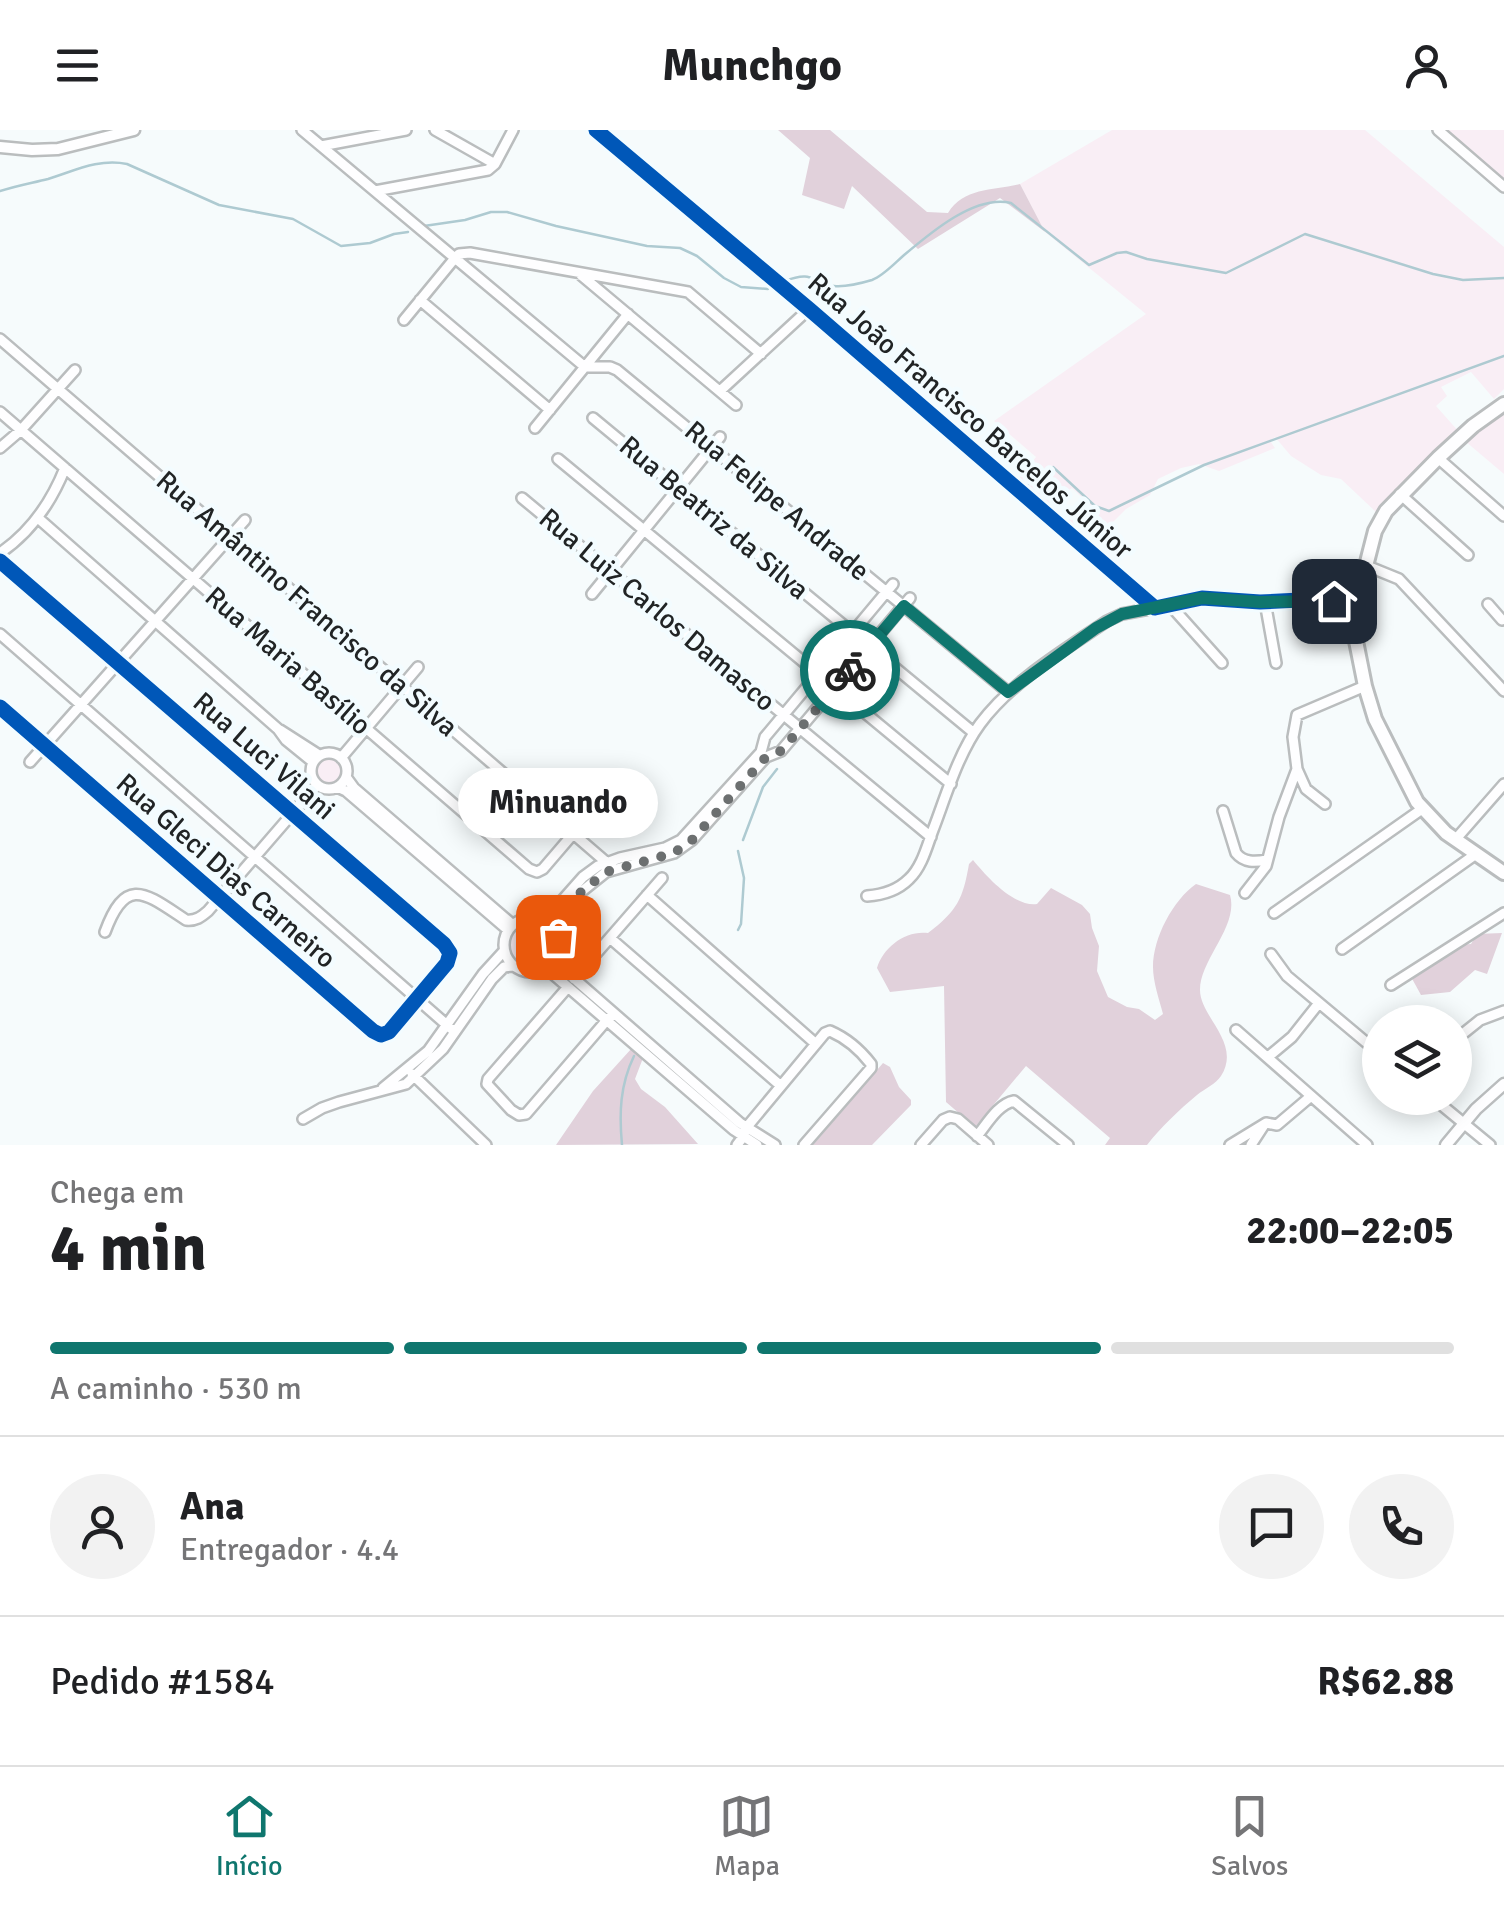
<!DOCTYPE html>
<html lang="pt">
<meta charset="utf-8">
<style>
:root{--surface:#fff;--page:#f2f2f2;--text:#202124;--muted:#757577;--line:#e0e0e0;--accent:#0f766e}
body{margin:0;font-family:Signika,sans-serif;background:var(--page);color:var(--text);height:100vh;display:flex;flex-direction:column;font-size:38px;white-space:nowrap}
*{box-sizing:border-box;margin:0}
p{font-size:32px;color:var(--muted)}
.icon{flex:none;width:55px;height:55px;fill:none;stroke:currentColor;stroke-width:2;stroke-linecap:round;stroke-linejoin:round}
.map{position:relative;height:1015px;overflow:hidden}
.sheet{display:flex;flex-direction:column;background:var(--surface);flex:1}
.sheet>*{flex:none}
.fabs{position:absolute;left:1362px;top:875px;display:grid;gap:20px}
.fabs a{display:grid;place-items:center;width:110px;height:110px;border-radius:50%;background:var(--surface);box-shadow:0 5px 25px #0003;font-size:50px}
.pin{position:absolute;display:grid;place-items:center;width:85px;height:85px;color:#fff;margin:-42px;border-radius:20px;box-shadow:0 5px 15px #0006}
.courier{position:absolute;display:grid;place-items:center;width:100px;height:100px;margin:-50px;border:8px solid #0f766e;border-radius:50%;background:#fff;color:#222;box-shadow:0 2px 12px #0007}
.bubble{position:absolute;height:70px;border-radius:35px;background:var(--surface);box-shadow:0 5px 25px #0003;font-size:32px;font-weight:700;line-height:70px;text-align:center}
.summary em{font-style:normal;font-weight:700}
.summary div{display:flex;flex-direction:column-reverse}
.summary{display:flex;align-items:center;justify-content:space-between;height:170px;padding:0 50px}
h1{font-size:65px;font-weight:700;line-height:75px}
.bar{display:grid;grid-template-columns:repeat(4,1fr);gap:15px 10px;align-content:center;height:120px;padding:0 50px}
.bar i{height:12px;border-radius:8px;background:var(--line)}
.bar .on{background:var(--accent)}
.bar p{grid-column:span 4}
.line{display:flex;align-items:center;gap:25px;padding:0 50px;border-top:2px solid var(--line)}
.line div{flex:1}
.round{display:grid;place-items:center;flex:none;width:105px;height:105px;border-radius:52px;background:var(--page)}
header{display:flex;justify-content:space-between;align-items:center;height:130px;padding:0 50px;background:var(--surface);font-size:45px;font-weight:700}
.dock{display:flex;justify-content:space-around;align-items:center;height:140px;border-top:2px solid var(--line);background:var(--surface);font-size:28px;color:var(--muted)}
.dock a{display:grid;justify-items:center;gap:5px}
.dock .on{color:var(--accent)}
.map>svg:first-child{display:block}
.green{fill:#f9eef5}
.forest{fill:#e1d1db}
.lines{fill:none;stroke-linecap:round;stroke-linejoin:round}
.stream{stroke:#aecad1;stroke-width:2.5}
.minor-casing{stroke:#babdbe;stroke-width:14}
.tertiary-casing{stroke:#babdbe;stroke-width:15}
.secondary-casing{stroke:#babdbe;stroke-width:18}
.minor{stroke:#fefeff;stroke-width:9}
.tertiary{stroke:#fefeff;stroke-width:10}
.secondary{stroke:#fefeff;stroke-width:12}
.cycleway-casing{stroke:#f3fcff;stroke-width:21}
.cycleway{stroke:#0057b8;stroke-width:15}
.done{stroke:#6c6f70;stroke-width:10;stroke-dasharray:0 18}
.route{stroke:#0f766e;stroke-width:12}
.labels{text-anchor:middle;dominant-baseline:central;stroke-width:9;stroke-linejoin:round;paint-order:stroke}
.street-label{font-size:28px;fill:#212425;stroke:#f3fcff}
</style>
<header><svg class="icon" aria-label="menu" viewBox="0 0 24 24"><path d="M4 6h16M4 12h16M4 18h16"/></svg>Munchgo<svg class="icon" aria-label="person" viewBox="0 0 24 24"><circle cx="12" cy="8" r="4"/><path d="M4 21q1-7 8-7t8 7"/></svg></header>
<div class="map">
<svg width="1504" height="1015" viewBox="0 0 1504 1015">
<rect width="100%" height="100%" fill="#f6fbfc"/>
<!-- green -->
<path class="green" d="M1112,0H1365L1504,117V259L1494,269L1471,242L1441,257L1447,266L1436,276L1460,303L1376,382L1341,349L1321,345L1291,326L1275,307L1270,311L1275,318L1219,341L1199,334L1181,338L1158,349L1150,365L1126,379L1114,391L1101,398L1086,392L1071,402L1062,394L1090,375L1072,358L1043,377L1014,353L1036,327L994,291L1146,184L1045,102L1020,54Z
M1442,0H1504V53Z
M1504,283V344L1465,311L1485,294Z
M315 640a14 14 0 1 1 28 0a14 14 0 1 1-28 0Z
M508 815a23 23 0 1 1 46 0a23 23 0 1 1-46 0Z"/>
<!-- forest -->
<path class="forest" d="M778,0H830L927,82L948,83C964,57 993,61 1020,54L1045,102L1000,68L918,119L852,56L844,79L802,65L810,28Z
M973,730C987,747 1014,777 1037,774L1051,758L1082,775L1090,784L1092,798L1099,816L1097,841L1108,867L1127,877L1139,879L1155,890L1163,884C1159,869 1153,852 1153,837C1153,808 1173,770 1196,754L1230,765C1239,796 1200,829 1200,860C1200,887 1242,913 1221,946C1216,954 1204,959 1197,965C1179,980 1161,997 1147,1015H1105L1110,1008L1026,936L975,997L946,972L944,856L890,862L877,838C883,817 906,800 928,803C957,781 963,769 969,734Z
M1502,803L1487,844L1475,840L1450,862L1421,865L1410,845L1458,815L1471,814L1477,804Z
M632,918L643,928L635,949L641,959L665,977L698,1014L556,1015L593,961Z
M883,933L890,937L899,957L911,970V975L872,1015H813Z"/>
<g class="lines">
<!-- stream -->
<path class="stream" d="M0,61C16,56 32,53 48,49C74,41 99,28 127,34L219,75L293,89L341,116L370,113L394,104L408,102
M424,96L465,90L491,82H507L556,96L647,116L680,118L697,126L724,148L741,157L768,159
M784,151C817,139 809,154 834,156C845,157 862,153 872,150C883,146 894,134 903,126C929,104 975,64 1011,73L1089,135L1117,123L1126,122L1147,129L1226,143L1305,104L1433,144L1463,150L1504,148
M1023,358L1053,337L1095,376L1109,381L1204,335L1504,226
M743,710L763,657L777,639
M738,800L741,794L744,748L738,721
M622,1015C619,983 620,955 634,926"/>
<!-- minor casing -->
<g class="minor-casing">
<path id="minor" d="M302,0L585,237H610L617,240L1008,562
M435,0L495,34
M1438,0L1504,57
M321,16L406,0
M375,61L488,40L495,34L513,0
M581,145L736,275
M420,170L550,280
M404,190L455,128L459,124L470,123L688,162L761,224
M0,209L613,738
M720,261L809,179
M0,282L529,739L537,742L543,739L573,704
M593,288L974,603
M535,298L628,184
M0,318L21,300L75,240
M1438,328L1504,386
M558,329L951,654
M1400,364L1468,425
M522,368L931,707
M38,388L278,599L286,610L313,632
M0,423C31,402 51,373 65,338
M0,431L444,814L450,823L447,833L389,902L381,905L373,901L0,577
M1367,436L1399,449L1504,561
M592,464L720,307
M1265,472L1276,533
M1488,474L1502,490
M1170,475L1222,533
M0,504L455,902
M280,600L319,625
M311 641a18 18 0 1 1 36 0a18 18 0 1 1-36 0Z
M341,628L418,537
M30,632L245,390
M1297,639L1306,659L1325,674
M346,647L354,658L513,795
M337,657L346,661L508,800
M1223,681L1236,723C1244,733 1255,732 1267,730
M1455,710L1504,654
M1245,763L1266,736L1279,687L1297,639L1293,607L1297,585L1365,556
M647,765L816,914
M867,766C882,765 898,760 909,749C922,737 927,716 933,700C946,666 958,624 980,594C1012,551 1063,521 1107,491L1122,484L1155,478
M1274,783L1422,679
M504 815a27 27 0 1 1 54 0a27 27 0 1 1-54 0Z
M544,791L583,747L598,736L620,728L665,718L681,710L761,622L765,607L893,454
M554,799L581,762L606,742L674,723L692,710L766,627L781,621L910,468
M105,802C126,745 145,763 186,790C196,791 201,787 208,781L317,655
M610,808L781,956
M1342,819L1476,724
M1271,824L1287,846L1380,924
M554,831L740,993L775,1015
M547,839L734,1000L757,1015
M574,849L662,748
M1391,855L1504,783
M568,857L488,949L487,954L511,980L519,985L526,984L613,883
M1236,900L1367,1015
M1455,910L1480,890L1504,881
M1268,927L1292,907L1319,873
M412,944L486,1015
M383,958L428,921L483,844L504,821
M1433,968L1490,1015
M303,989L322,978L339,972L406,954L443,919L492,849L504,837L513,836
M977,1006C987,994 998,974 1014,971L1068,1015
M737,1015L743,1007L746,998L825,903L830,901C846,908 861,921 871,934V938L804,1015
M921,1015L943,990L950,987L958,989L988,1015
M1230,1015L1266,993L1277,995L1310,967
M1251,1015L1264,995"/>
</g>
<!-- tertiary casing -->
<g class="tertiary-casing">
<path id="tertiary" d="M596,0L809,179L1155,478L1202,468L1260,472L1320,469L1339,473L1354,483
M0,17L32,20L58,19L134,0
M1446,1015L1476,979L1504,954"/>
</g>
<!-- secondary casing -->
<g class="secondary-casing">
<path id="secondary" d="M1504,274L1473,296L1438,328L1386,381L1375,401L1356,475L1353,496L1365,556L1375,589L1417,672L1446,703L1504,743"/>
</g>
<!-- minor -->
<use href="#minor" class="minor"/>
<!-- tertiary -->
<use href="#tertiary" class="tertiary"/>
<!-- secondary -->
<use href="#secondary" class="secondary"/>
<!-- cycleway casing -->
<g class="cycleway-casing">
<path id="cycleway" d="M596,0L809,179L1155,478L1202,468L1260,472L1320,469L1339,473L1354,483
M0,431L444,814L450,823L447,833L389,902L381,905L373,901L0,577"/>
</g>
<!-- cycleway -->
<use href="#cycleway" class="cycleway"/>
</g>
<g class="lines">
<!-- done -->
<path class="done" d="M558,807L554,800L581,762L606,742L674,723L692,710L766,627L781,621L850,540"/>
<!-- route -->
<path class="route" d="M850,540L904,476L1008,562L1096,498L1122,484L1202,468L1260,472L1334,471"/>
</g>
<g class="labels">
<!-- street labels -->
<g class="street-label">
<text transform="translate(970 286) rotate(41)">Rua João Francisco Barcelos Júnior</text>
<text transform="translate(777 371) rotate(40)">Rua Felipe Andrade</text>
<text transform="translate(714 388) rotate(40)">Rua Beatriz da Silva</text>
<text transform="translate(307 474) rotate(41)">Rua Amântino Francisco da Silva</text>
<text transform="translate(657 480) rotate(40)">Rua Luiz Carlos Damasco</text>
<text transform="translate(288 531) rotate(41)">Rua Maria Basílio</text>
<text transform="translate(264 626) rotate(41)">Rua Luci Vilani</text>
<text transform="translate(226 741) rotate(41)">Rua Gleci Dias Carneiro</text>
</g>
</g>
</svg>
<div class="fabs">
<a><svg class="icon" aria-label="layers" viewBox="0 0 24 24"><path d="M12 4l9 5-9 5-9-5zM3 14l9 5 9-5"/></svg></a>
</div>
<div class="pin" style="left:558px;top:807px;background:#ea580c"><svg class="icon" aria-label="bag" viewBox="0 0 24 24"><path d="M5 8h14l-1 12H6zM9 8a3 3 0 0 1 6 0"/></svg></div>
<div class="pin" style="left:1334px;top:471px;background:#1f2937"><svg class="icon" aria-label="home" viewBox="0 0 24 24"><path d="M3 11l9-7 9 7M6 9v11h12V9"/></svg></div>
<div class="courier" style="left:850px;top:540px"><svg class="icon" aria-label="bike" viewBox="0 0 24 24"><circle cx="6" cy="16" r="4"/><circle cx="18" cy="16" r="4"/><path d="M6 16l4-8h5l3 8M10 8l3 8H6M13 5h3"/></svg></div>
<div class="bubble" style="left:458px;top:638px;width:200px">Minuando</div>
</div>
<section class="sheet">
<div class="summary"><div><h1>4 min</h1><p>Chega em</p></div><em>22:00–22:05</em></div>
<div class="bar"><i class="on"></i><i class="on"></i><i class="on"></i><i></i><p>A caminho · 530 m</p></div>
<div class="line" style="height:180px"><a class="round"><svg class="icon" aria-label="person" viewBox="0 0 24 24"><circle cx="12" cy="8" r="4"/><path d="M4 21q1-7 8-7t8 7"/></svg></a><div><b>Ana</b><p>Entregador · 4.4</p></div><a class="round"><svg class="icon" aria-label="chat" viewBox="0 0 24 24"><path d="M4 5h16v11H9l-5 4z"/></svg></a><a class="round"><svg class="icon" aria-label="phone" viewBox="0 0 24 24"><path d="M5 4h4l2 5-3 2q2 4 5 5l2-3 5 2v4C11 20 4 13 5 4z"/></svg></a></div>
<div class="line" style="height:130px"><div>Pedido #1584</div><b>R$62.88</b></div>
</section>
<nav class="dock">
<a class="on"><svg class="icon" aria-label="home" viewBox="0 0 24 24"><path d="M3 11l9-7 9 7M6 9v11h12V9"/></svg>Início</a>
<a><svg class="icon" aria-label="map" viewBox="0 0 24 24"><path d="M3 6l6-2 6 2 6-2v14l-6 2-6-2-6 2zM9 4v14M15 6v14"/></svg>Mapa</a>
<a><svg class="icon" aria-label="saved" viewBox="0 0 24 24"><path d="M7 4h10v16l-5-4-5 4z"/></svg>Salvos</a>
</nav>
